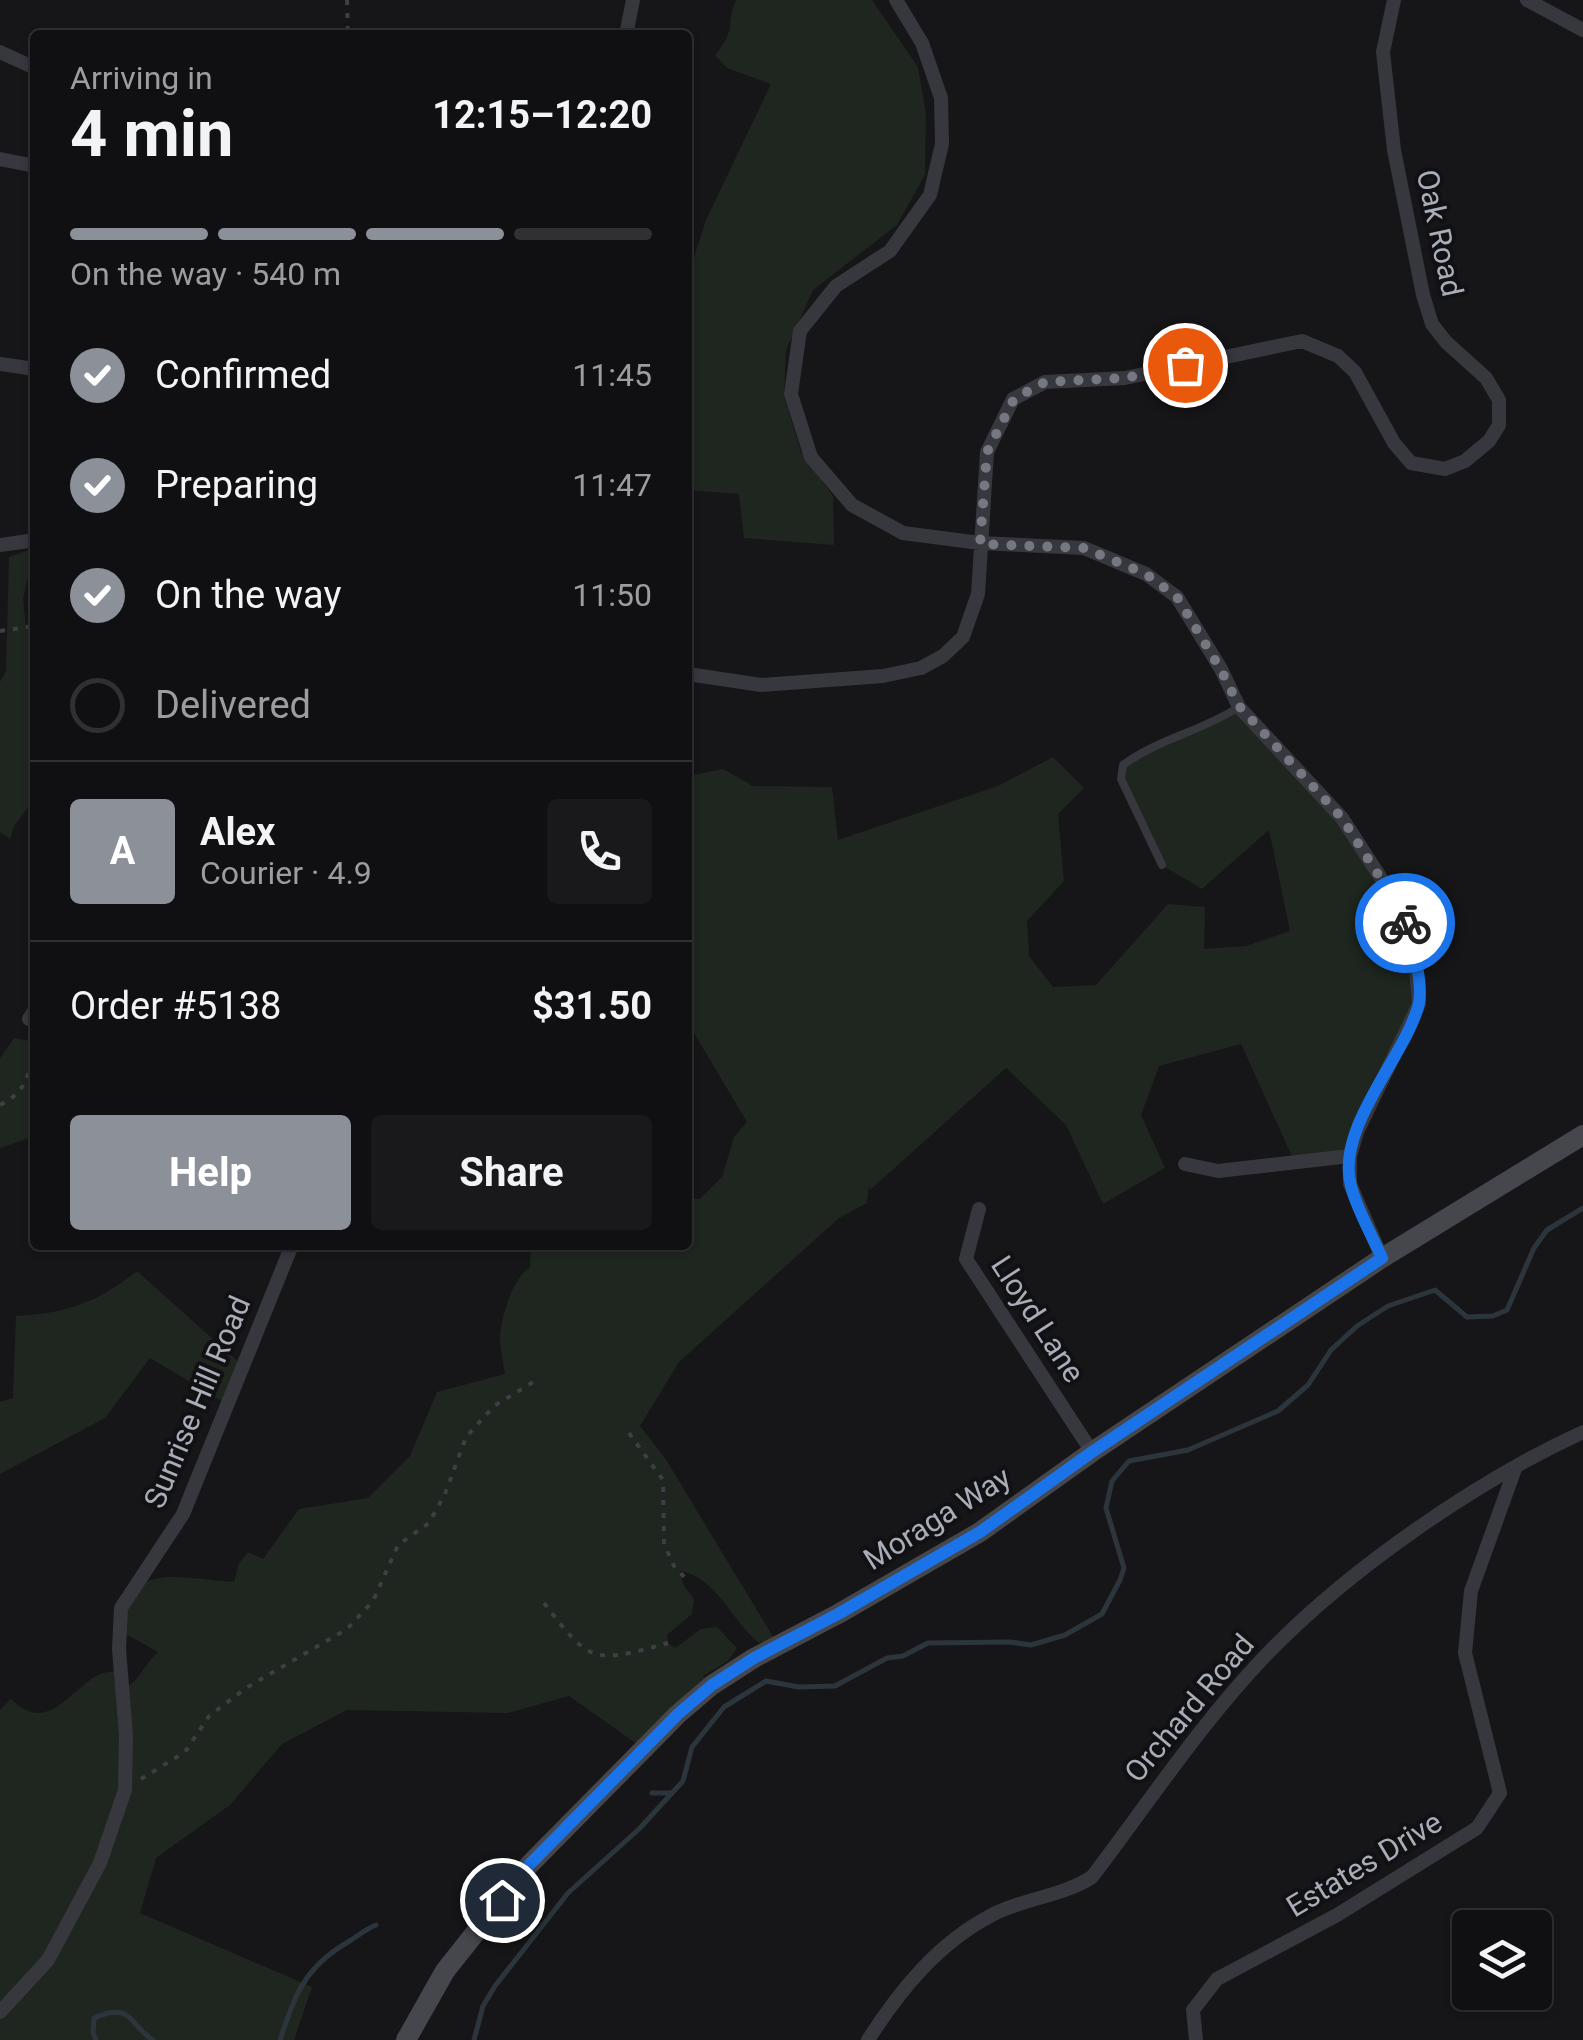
<!DOCTYPE html>
<meta charset="utf-8">
<style>
:root{--surface:#101012;--page:#19191b;--text:#f1f3f6;--muted:#9c9d9f;--line:#303032;--accent:#8c9099}
body{margin:0;font-family:Roboto,sans-serif;background:var(--page);color:var(--text);height:100vh;display:flex;flex-direction:column;font-size:38px;white-space:nowrap}
*{box-sizing:border-box;margin:0}
p{font-size:32px;color:var(--muted)}
.icon{flex:none;width:55px;height:55px;fill:none;stroke:currentColor;stroke-width:2;stroke-linecap:round;stroke-linejoin:round}
.map{position:relative;flex:1;overflow:hidden}
.sheet{position:absolute;left:30px;top:30px;width:662px;height:1220px;display:flex;flex-direction:column;background:var(--surface);border-radius:10px;box-shadow:0 2px 8px #0004,0 0 0 2px var(--line)}
.sheet>*{flex:none}
.fabs{position:absolute;left:1452px;top:1910px;display:grid;gap:20px}
.fabs a{display:grid;place-items:center;width:100px;height:100px;border-radius:10px;background:var(--surface);box-shadow:0 2px 8px #0004,0 0 0 2px var(--line);font-size:50px}
.pin{position:absolute;display:grid;place-items:center;width:85px;height:85px;color:#fff;margin:-42px;border:5px solid #fff;border-radius:50%;box-shadow:0 2px 10px #0007}
.courier{position:absolute;display:grid;place-items:center;width:100px;height:100px;margin:-50px;border:8px solid #1a73e8;border-radius:50%;background:#fff;color:#222;box-shadow:0 2px 12px #0007}
.headline em{font-style:normal;font-weight:700}
.headline div{display:flex;flex-direction:column-reverse}
.headline{display:flex;align-items:center;justify-content:space-between;height:170px;padding:0 40px}
h1{font-size:65px;font-weight:700;line-height:75px}
.bar{display:grid;grid-template-columns:repeat(4,1fr);gap:15px 10px;align-content:center;height:120px;padding:0 40px}
.bar i{height:12px;border-radius:8px;background:var(--line)}
.bar .active{background:var(--accent)}
.bar p{grid-column:span 4}
.line{display:flex;align-items:center;gap:25px;padding:0 40px;border-top:2px solid var(--line)}
.line div{flex:1}
.round{display:grid;place-items:center;flex:none;width:105px;height:105px;border-radius:10px;background:var(--page)}
ol{padding:0 40px;list-style:none}
li{display:flex;align-items:center;gap:30px;height:110px}
li p{margin-inline-start:auto}
li .icon{padding:10px;border-radius:50%;background:var(--accent);color:#fff;stroke-width:4}
li:last-child{color:var(--muted)}
li i{width:55px;height:55px;border:5px solid var(--line);border-radius:50%}
.cta{display:flex;gap:20px;margin-top:auto;padding:20px 40px}
.cta a{flex:1;height:115px;border-radius:10px;background:var(--accent);color:#fff;font-size:40px;font-weight:700;line-height:115px;text-align:center}
.cta a+a{background:var(--page);color:var(--text)}
.map>svg:first-child{display:block}
.green{fill:#1e261f}
.lines{fill:none;stroke-linecap:round;stroke-linejoin:round}
.stream{stroke:#2c353c;stroke-width:5}
.path{stroke:#3d3f44;stroke-width:4;stroke-dasharray:5 8;stroke-linecap:butt}
.lane{stroke:#37383d;stroke-width:8}
.street{stroke:#37383d;stroke-width:14}
.secondary{stroke:#45474d;stroke-width:20}
.done{stroke:#757880;stroke-width:10;stroke-dasharray:0 18}
.route{stroke:#1a73e8;stroke-width:12}
.labels{text-anchor:middle;dominant-baseline:central;stroke-width:8;stroke-linejoin:round;paint-order:stroke}
.street-label{font-size:30px;fill:#a8adb8;stroke:#111113}
</style>
<div class="map">
<svg width="1583" height="2040" viewBox="0 0 1583 2040">
<rect width="100%" height="100%" fill="#161618"/>
<!-- green -->
<path class="green" d="M736,0H872L918,67L926,114L925,175L897,225L813,290L786,350L784,396L801,452L833,496L834,545L744,538L739,494L688,490V276L706,220L771,84L727,68L715,55C738,28 725,24 736,0Z
M35,548L23,599L26,627L35,626V798L14,826L10,839L0,832V682L6,671L9,557Z
M1239,707L1303,773L1401,909L1419,1004L1350,1156L1295,1163L1241,1044L1159,1066L1141,1115L1165,1168L1103,1204L1066,1125L1006,1068L870,1190L869,1185L867,1203L839,1218L679,1362L640,1426L665,1458L775,1640L759,1643C732,1622 716,1576 680,1571L683,1584L694,1599L692,1614L667,1635L668,1643L675,1648L701,1629L717,1627L737,1648L728,1661L703,1676L712,1685L644,1749L569,1696L508,1713L347,1710L282,1744L230,1805L156,1858L140,1913L312,1987L294,2040H0V1710L11,1699C46,1735 69,1692 96,1676C102,1672 113,1672 120,1670L123,1690C144,1676 141,1668 158,1652L120,1631C123,1558 183,1579 234,1582L239,1563L248,1552L263,1559L299,1509L368,1498L410,1456L437,1392L505,1374C503,1363 501,1352 500,1341C499,1323 513,1275 530,1268L531,1245H688V1199H700L722,1177L734,1137L747,1122L688,1023V776L723,769L753,786L832,787L838,840L998,786L1053,757L1084,788L1058,814L1064,881L1027,921L1029,956L1053,987L1096,985L1168,904L1205,907L1204,949L1246,946L1290,931L1269,830L1202,889L1162,865L1121,779L1123,765Z
M14,1038L35,1042V1136L0,1148V1058Z
M137,1271L243,1366L227,1404L150,1358L105,1418L0,1474V1402L13,1398L16,1316C67,1313 97,1303 137,1271Z"/>
<g class="lines">
<!-- stream -->
<path class="stream" d="M652,1793H672
M96,2040L93,2033L94,2018C132,2001 129,2025 153,2040
M280,2040C295,1994 305,1967 348,1942C358,1936 364,1930 376,1925
M474,2040L483,2006L495,1986L568,1893L639,1829L683,1781L692,1747L724,1707L766,1681L799,1687L835,1686L887,1658L903,1656L928,1643L1010,1642L1031,1645L1065,1635L1102,1614L1120,1580L1124,1568L1106,1508L1112,1481L1129,1461L1188,1450L1278,1411L1308,1385L1331,1350L1357,1326L1388,1306L1435,1290L1467,1317L1493,1316L1507,1310L1534,1248L1547,1230L1583,1208"/>
<!-- path -->
<path class="path" d="M347,0L348,35
M0,631L35,626
M0,1105C31,1090 33,1065 30,1033
M629,1433L663,1480L664,1544L674,1566L687,1580
M544,1603C591,1664 593,1664 668,1643
M141,1779L185,1752L209,1716L246,1688L347,1629L373,1601L398,1545L429,1523L445,1494L466,1437L494,1406L538,1379"/>
<!-- lane -->
<path class="lane" d="M1162,865L1121,779L1123,765C1158,739 1202,731 1239,707"/>
<!-- street -->
<path class="street" d="M896,0L922,43L941,98L942,144L930,195L890,251L836,286L800,331L791,394L811,457L852,505L903,533L980,543L1084,548L1146,574L1177,597L1221,669L1239,707L1342,818L1401,909L1415,956L1419,1004L1357,1132L1350,1156V1184L1382,1258
M1527,0L1583,30
M626,35L633,0
M0,52L35,68
M0,159L35,166
M0,364L35,369
M0,545L35,540
M688,674L761,685L883,676L921,668L943,656L963,637L978,594L987,452L1013,399L1045,382L1125,378L1302,341L1338,356L1355,372L1394,443L1411,463L1445,469L1465,461L1489,441L1499,425V400L1486,378L1446,342L1432,324L1423,295L1394,150L1383,52L1394,0
M29,1019L35,1010
M1185,1164L1218,1171L1350,1156
M979,1209L966,1259L1092,1452
M0,2012L48,1960L100,1863L125,1790L126,1735L119,1649L121,1608L183,1514L292,1245
M868,2040C900,1990 938,1943 992,1915C1024,1898 1061,1897 1092,1877C1149,1802 1201,1723 1266,1655C1348,1570 1476,1481 1583,1432
M1196,2040L1193,2010L1217,1979L1337,1915L1477,1828L1500,1793L1465,1653L1471,1591L1515,1469"/>
<!-- secondary -->
<path class="secondary" d="M406,2040L445,1971L530,1864L678,1714L712,1685L754,1658L838,1614L980,1532L1092,1452L1382,1258L1583,1135"/>
</g>
<g class="lines">
<!-- done -->
<path class="done" d="M1185,365L1125,378L1045,382L1014,399L987,452L980,544L1084,548L1146,574L1177,597L1221,670L1239,706L1342,818L1400,909L1405,923"/>
<!-- route -->
<path class="route" d="M502,1900L530,1864L678,1714L712,1685L754,1658L838,1614L980,1532L1092,1452L1382,1258C1372,1235 1357,1210 1351,1186C1335,1129 1403,1059 1418,1007C1425,985 1412,944 1405,923"/>
</g>
<g class="labels">
<!-- street labels -->
<g class="street-label">
<text transform="translate(1440 233) rotate(78)">Oak Road</text>
<text transform="translate(1038 1319) rotate(57)">Lloyd Lane</text>
<text transform="translate(197 1402) rotate(-67)">Sunrise Hill Road</text>
<text transform="translate(937 1518) rotate(-32)">Moraga Way</text>
<text transform="translate(1189 1708) rotate(-50)">Orchard Road</text>
<text transform="translate(1364 1864) rotate(-31)">Estates Drive</text>
</g>
</g>
</svg>
<div class="fabs">
<a><svg class="icon" aria-label="layers" viewBox="0 0 24 24"><path d="M12 4l9 5-9 5-9-5zM3 14l9 5 9-5"/></svg></a>
</div>
<div class="pin" style="left:1185px;top:365px;background:#ea580c"><svg class="icon" aria-label="bag" viewBox="0 0 24 24"><path d="M5 8h14l-1 12H6zM9 8a3 3 0 0 1 6 0"/></svg></div>
<div class="pin" style="left:502px;top:1900px;background:#1f2937"><svg class="icon" aria-label="home" viewBox="0 0 24 24"><path d="M3 11l9-7 9 7M6 9v11h12V9"/></svg></div>
<div class="courier" style="left:1405px;top:923px"><svg class="icon" aria-label="bike" viewBox="0 0 24 24"><circle cx="6" cy="16" r="4"/><circle cx="18" cy="16" r="4"/><path d="M6 16l4-8h5l3 8M10 8l3 8H6M13 5h3"/></svg></div>
<section class="sheet">
<div class="headline"><div><h1>4 min</h1><p>Arriving in</p></div><em>12:15–12:20</em></div>
<div class="bar"><i class="active"></i><i class="active"></i><i class="active"></i><i></i><p>On the way · 540 m</p></div>
<ol>
<li><svg class="icon" aria-label="check" viewBox="0 0 24 24"><path d="M5 12l5 5 9-10"/></svg>Confirmed<p>11:45</p></li>
<li><svg class="icon" aria-label="check" viewBox="0 0 24 24"><path d="M5 12l5 5 9-10"/></svg>Preparing<p>11:47</p></li>
<li><svg class="icon" aria-label="check" viewBox="0 0 24 24"><path d="M5 12l5 5 9-10"/></svg>On the way<p>11:50</p></li>
<li><i></i>Delivered</li>
</ol>
<div class="line" style="height:180px"><b class="round" style="background:var(--accent);color:#fff">A</b><div><b>Alex</b><p>Courier · 4.9</p></div><a class="round"><svg class="icon" aria-label="phone" viewBox="0 0 24 24"><path d="M5 4h4l2 5-3 2q2 4 5 5l2-3 5 2v4C11 20 4 13 5 4z"/></svg></a></div>
<div class="line" style="height:130px"><div>Order #5138</div><b>$31.50</b></div>
<div class="cta"><a>Help</a><a>Share</a></div>
</section>
</div>
